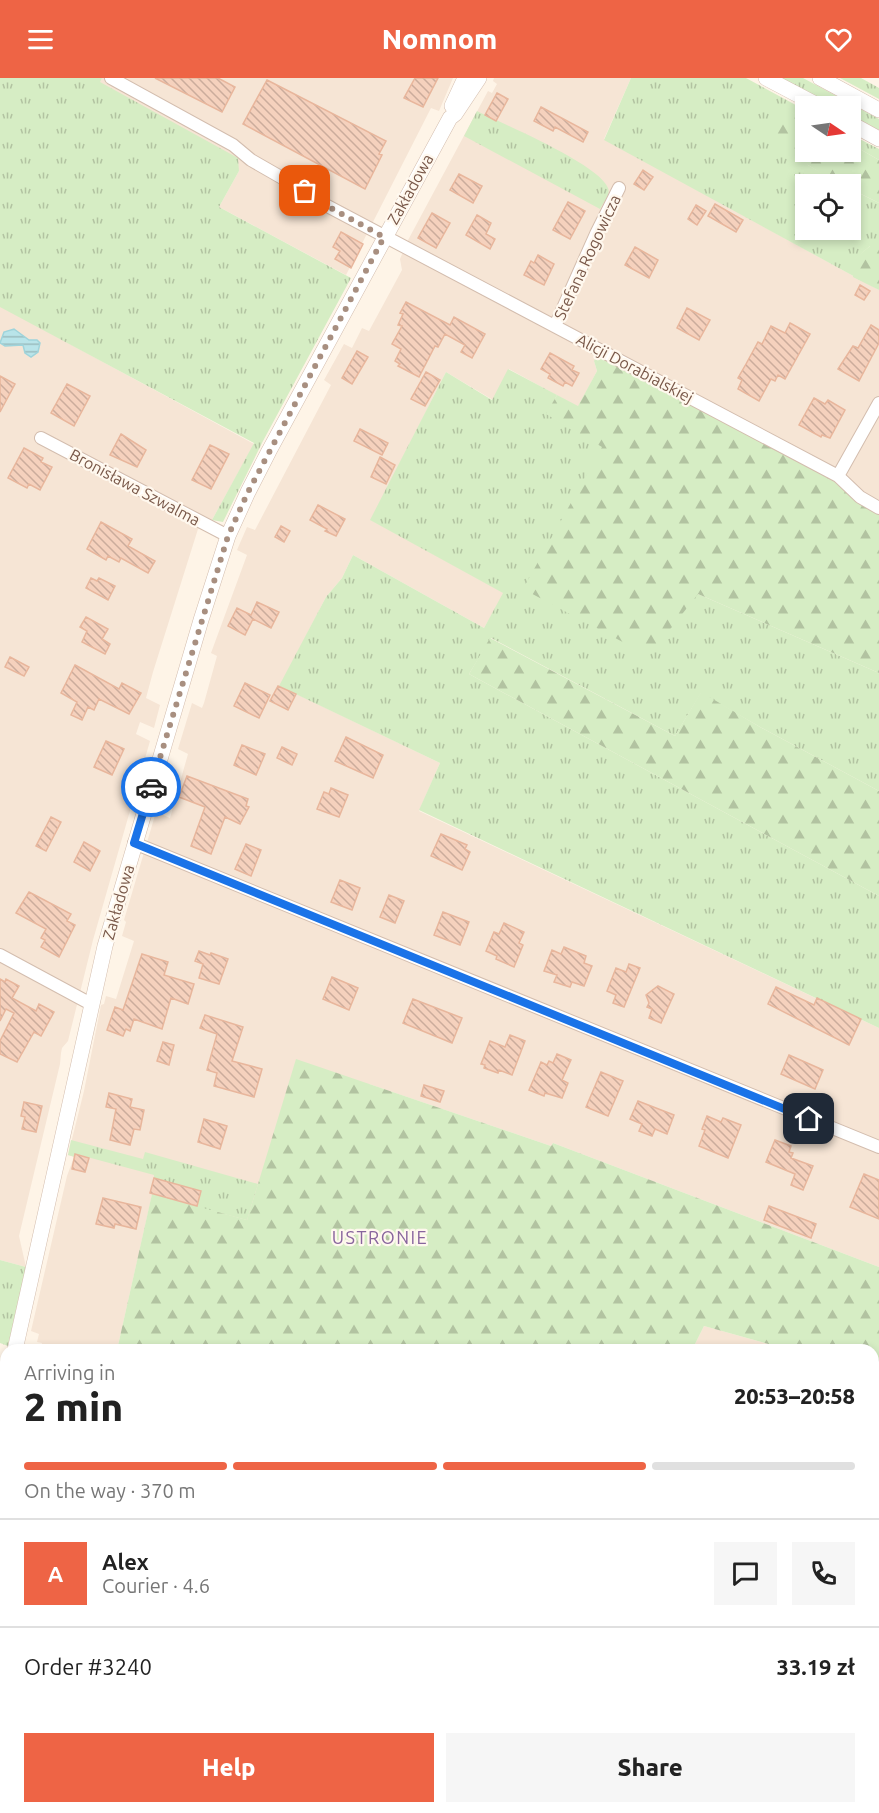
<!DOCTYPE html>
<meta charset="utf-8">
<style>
:root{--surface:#fff;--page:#f6f6f6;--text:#222;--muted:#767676;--line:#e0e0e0;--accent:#ee6445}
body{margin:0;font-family:Ubuntu,sans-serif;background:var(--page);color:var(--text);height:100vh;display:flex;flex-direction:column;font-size:22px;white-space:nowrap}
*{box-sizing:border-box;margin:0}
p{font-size:20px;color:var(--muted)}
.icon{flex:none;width:33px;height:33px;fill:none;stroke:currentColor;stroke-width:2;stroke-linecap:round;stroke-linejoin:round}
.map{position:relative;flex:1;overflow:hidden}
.drawer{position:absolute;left:0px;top:1266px;width:879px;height:470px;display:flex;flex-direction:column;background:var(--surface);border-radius:18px 18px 0 0;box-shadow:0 3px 9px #0003}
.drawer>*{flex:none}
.needle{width:39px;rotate:103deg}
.fabs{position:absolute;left:795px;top:18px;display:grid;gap:12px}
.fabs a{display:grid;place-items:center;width:66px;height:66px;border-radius:0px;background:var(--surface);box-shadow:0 3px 9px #0003;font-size:30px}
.pin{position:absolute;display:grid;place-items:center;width:51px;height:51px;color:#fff;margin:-26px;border-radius:12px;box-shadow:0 3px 9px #0006}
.courier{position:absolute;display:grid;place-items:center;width:60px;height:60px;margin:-30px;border:4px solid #1a73e8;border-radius:50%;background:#fff;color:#222;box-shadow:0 2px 8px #0007}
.head em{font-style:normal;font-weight:800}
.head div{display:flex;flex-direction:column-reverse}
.head{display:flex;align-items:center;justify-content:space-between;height:102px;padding:0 24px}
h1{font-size:39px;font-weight:800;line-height:45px}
.bar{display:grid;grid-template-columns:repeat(4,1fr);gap:9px 6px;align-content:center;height:72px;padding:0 24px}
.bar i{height:8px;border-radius:4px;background:var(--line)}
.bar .selected{background:var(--accent)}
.bar p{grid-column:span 4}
.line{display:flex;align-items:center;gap:15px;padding:0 24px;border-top:2px solid var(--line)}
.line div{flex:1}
.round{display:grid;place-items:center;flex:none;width:63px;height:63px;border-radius:0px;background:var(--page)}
.cta{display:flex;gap:12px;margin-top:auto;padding:12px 24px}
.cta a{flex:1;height:69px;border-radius:0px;background:var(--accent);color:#fff;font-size:24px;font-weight:800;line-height:69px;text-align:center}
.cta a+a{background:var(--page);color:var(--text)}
header{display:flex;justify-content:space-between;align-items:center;height:78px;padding:0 24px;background:var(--accent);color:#fff;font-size:27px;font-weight:800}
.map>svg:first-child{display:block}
.residential{fill:#f6e5d5}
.grass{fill:url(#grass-tufts)}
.forest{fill:url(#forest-firs)}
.garden{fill:#d6edc4}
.water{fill:url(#water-rules);stroke:#9fd4db;stroke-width:1.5}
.building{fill:url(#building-back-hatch);stroke:#e8b69c;stroke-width:1.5}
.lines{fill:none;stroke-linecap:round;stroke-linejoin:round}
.minor-casing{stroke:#d3bdae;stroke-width:14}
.tertiary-casing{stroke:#d3bdae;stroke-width:16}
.minor{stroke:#fff;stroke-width:12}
.tertiary{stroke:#fff;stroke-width:15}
.done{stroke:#a88f80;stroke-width:6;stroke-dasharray:0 10.8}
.route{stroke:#1a73e8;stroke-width:8}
.labels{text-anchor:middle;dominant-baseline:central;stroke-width:4.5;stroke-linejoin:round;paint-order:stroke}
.street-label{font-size:16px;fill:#795849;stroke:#fff8ee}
.neighbourhood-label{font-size:18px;letter-spacing:1.5px;fill:#88659d;stroke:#fff8ee}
</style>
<header><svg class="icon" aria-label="menu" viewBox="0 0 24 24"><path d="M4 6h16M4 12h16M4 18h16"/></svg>Nomnom<svg class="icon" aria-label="heart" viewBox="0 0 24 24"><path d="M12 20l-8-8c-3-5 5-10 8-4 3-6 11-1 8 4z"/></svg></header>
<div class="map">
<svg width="879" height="1735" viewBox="0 0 879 1735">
<defs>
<pattern id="grass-tufts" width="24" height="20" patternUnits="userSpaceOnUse" patternTransform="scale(1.5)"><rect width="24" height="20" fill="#d6edc4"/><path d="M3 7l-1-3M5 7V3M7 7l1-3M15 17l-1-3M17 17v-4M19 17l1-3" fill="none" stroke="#b2c3a1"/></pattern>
<pattern id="forest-firs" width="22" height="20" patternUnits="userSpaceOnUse" patternTransform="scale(1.5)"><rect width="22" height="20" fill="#d6edc4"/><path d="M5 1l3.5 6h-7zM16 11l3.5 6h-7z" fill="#b2c3a1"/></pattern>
<pattern id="water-rules" width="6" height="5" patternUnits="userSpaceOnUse" patternTransform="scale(1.5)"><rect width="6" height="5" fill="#b9e4e9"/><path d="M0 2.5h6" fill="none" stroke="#9bbcbf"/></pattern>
<pattern id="building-back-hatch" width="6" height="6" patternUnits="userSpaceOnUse" patternTransform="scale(1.5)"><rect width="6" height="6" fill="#f5d1bd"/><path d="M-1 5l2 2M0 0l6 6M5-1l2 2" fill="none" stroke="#cbac9c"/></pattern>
</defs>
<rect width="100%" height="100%" fill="#fef4e7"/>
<!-- residential -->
<path class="residential" d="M102,0H453L439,33L431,30L346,197L219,129L239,93L99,4Z
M494,0H631L604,61L879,212V435L594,283L597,293L578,329L509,291L493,322L446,294L371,442L504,515L484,550L353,477L342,500L326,519L280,608L440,685L419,733L879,950V1189L553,1065L551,1068L369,1006L247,1142L152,1117L117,1272H41L42,1265L37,1264L39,1256L31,1253L67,1098L74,1079L68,1077L84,1013L101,927L104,926L106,918L116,921L134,863L122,858L126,844L124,842L156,734L170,740L188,676L178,671L192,625L202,630L204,625L217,578L211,575L247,477L237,472L247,449L255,452L331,307L324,302L344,266L352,270L362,250L369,253L402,192L400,181L407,164L488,13L492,15L497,6L493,3Z
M0,228L254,366L212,442L198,451L153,594L146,620L160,627L154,650L140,644L136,656L150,663L93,862L68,963L62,970L61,975L60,986L19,1158L26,1189L0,1182Z
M704,1248L790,1272H692Z
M873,1295L879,1297V1438L873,1437Z
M0,1658L6,1660V1730H163L175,1735H0Z
M873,1704L879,1706V1735H863L865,1730H873Z"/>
<!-- grass -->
<path class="grass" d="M0,0H102L100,4L238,80L239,93L219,129L351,200L263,363L223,444L212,442L254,365L0,229Z
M631,0H746L805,32V42L782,29L808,87L841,106H806V152H850L851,111L879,125V168H870L853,183L854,199L879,212L604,62Z
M782,0H803L879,41V52L851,37L850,28H835Z
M840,0H861L879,10V21Z
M477,33C503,46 599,86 608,110C611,117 603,125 600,131L464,58Z
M850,56L879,71V82L851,66Z
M508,291L557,317L547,336L602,368L698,516L879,595V713L760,649L701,615L675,658L491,560L469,596L879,818V950L419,732L440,685L279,608L326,519L342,500L353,477L484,550L503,515L370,442L446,294L492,322Z
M71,1062L143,1081L145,1074L258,1106L247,1142L197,1129L200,1113L154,1100V1097L76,1076L75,1079L68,1077Z
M0,1182L26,1189L8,1268L0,1265Z
M873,1437L879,1438V1565L873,1564Z
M78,1730H163L175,1735H76Z"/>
<!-- forest -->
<path class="forest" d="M782,28L805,42L806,74H850L851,66L879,82V125L851,111L850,106H841L835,104L808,87L773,70L766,56Z
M870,168H879V212L853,199V182Z
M597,278L818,392L879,435V595L698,516L649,578L523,511L602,369L546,336L557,317L578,328L597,293L594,283Z
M490,560L675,658L701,614L760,649L879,713V818L469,596Z
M296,981L551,1068L553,1065L879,1189V1297L873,1295V1272H790L704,1248L692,1272H117L152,1116L247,1142Z"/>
<!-- garden -->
<path class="garden" d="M6,1371V1660L0,1658V1397Z
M873,1564L879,1565V1706L873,1704Z
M163,1730H865L863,1735H175Z"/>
<!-- water -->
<path class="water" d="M14,251L29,262H37L40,265L38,274L31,279L25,275L23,267L5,268L0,265L4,254Z"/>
<!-- building -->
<path class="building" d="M155,0H218L235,9L222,34Z
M415,0H438L423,29L404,20Z
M267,2L386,63L379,76L382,77L365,111L243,46Z
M497,15L508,21L496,43L485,37Z
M541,29L588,54L583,64L555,49L553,53L534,43Z
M643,92L653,99L644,112L634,106Z
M459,96L482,108L473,125L450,112Z
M568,124L585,133L570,161L553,152Z
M715,126L743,142L736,154L708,138Z
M696,127L706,133L697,147L688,141Z
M432,135L450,145L436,170L418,160Z
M477,137L491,145L486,156L495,161L490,171L466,157Z
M341,154L363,166L351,190L335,181L340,173L333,169Z
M635,169L658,182L649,200L625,187Z
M538,177L554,186L544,207L524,197L531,183L534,185Z
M860,207L870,213L864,222L855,217Z
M406,224L450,247L454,239L485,256L472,280L461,274L465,267L445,256L438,269L435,268L419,299L398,288L400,286L395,283L401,271L392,266L402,248L398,247L403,236L400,235Z
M687,230L710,242L699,262L677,250Z
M790,245L810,256L785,301L778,297L775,303L771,301L759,323L738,311L742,302L738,300L746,286L758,264L762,266L771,248L785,255Z
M871,247L879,252V265L859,303L838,291L853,268L858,270Z
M357,273L368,279L352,306L342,300Z
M550,275L574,288L572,292L579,295L572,308L565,304L563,308L548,300L550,296L541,291Z
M426,294L440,302L425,328L411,321Z
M0,298L15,306L0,334Z
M67,306L90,318L74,348L51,335Z
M814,320L825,326L828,322L845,332L830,360L822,357L821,359L799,347Z
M360,351L388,365L382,377L354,363Z
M121,356L146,372L137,389L110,377Z
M210,367L229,376L211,411L192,402Z
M24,370L43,380L41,384L52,389L40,412L29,406L27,410L8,400Z
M380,379L395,387L386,406L371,399Z
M318,427L345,441L336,458L325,453L327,451L310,442Z
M101,444L132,461L128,468L155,483L148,495L121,480L119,484L108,478L106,482L87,471Z
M281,448L290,453L284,464L275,459Z
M91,500L97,503L99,500L115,508L108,522L86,510Z
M257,524L279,534L271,550L253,541L245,557L228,548L237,530L251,537Z
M86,539L108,551L102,561L110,566L105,576L82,564L87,553L80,549Z
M10,579L29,589L24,598L5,589Z
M75,587L119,611L122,605L141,615L129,636L99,621L94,632L88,629L82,642L71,637L77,624L61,615Z
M245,605L270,617L259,640L234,628Z
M278,608L296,616L288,632L270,623Z
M346,659L383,677L373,700L335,683Z
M106,663L124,671L112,697L94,689Z
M242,667L265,676L256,697L234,687Z
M282,669L297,676L292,687L277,680Z
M187,698L248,721L246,728L249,729L240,746L225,739L211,776L191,768L205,729L179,719Z
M331,710L348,717L339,739L317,731L324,714L329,716Z
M51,739L61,744L46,773L36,768Z
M441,756L467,767L465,771L470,774L462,792L431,778Z
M84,764L100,773L90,793L74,784Z
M246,766L261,772L251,798L235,791Z
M340,802L360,810L352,832L331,824Z
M29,814L71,836L67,843L75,847L59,879L41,869L45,862L41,860L46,851L16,835Z
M389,817L404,823L395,845L380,839Z
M443,834L469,844L460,867L434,857Z
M504,845L524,854L519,865L523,867L514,889L496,881L497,878L486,873L494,854L499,856Z
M564,869L586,878L584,885L592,888L584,908L572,904L570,909L554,904L557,897L544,893L552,872L561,876Z
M199,873L210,877L211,875L228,881L219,906L199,900L203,886L195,883Z
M142,876L168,884L164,897L194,906L188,926L171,920L162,951L134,941L130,953L126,951L123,958L107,952L115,929L123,932Z
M629,886L640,890L624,929L613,925L616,917L607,913L616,890L626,894Z
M332,899L358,910L349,932L323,921Z
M0,901L5,904L6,901L19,908L12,920L36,933L39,926L54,934L41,958L34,954L17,984L0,976V963L14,935L6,931L0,943Z
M658,908L674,916L661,945L649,940L652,931L647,929L649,925L646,917Z
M776,909L814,927L817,920L861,941L849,967L768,926Z
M413,921L462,940L452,965L403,945Z
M205,937L243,949L232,983L262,991L254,1019L214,1008L217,995L207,992L217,956L200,950Z
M510,957L525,963L512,997L499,992L498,995L484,990L485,987L481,986L490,963L505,969Z
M163,964L174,967L169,987L157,983Z
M557,976L571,982L562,1002L568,1005L562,1020L545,1015L544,1018L529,1012L541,984L547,987L549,983L553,985Z
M789,977L823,992L815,1011L781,996Z
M601,994L623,1003L608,1038L586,1029Z
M424,1007L444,1013L440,1024L421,1018Z
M109,1015L132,1021L130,1029L144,1032L140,1052L134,1051L130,1067L110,1062L116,1031L106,1029Z
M638,1023L674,1037L667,1056L655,1051L652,1058L639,1053L642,1046L630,1041Z
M24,1024L42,1028L36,1054L22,1051L25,1039L21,1038Z
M707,1038L721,1044L723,1040L741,1047L728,1080L699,1068L705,1052L702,1051Z
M204,1041L227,1048L220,1071L198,1064Z
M775,1062L791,1068L789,1074L793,1075L791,1080L813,1088L803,1112L791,1107L795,1096L766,1084Z
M75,1076L89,1080L85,1094L72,1091Z
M864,1096L879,1102V1141L850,1129Z
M154,1100L201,1113L197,1128L150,1115Z
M103,1120L141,1129L136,1151L115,1146L114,1150L96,1146Z
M769,1128L816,1146L811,1160L764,1142Z"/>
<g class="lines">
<!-- minor casing -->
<g class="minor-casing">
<path id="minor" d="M111,0L233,67L251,82L305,113L316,122L838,398L860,419L879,430
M555,248L596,156L619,110
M41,360L228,458
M838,398L879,325
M134,765L879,1069
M0,877L91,926"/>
</g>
<!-- tertiary casing -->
<g class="tertiary-casing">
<path id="tertiary" d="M766,0L819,28
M820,0L879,32
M452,28L465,0
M850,45L879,61
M15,1272L105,868L201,542L228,458L248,414L269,373L450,40L455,36L479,0
M0,1337L6,1310"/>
</g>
<!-- minor -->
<use href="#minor" class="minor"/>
<!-- tertiary -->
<use href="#tertiary" class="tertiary"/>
</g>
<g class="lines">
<!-- done -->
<path class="done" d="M151,709L228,458L248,414L384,159L316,122L305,113"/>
<!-- route -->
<path class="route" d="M151,709L134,765L809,1041"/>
</g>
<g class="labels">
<!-- street labels -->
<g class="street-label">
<text transform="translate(410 111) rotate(-61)">Zakładowa</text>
<text transform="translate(587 179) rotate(-65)">Stefana Rogowicza</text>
<text transform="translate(635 290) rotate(28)">Alicji Dorabialskiej</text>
<text transform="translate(135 409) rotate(28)">Bronisława Szwalma</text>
<text transform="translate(118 824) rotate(-74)">Zakładowa</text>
</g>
<!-- neighbourhood labels -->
<g class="neighbourhood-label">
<text x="380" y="1159">USTRONIE</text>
</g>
</g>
</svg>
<div class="fabs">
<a><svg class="needle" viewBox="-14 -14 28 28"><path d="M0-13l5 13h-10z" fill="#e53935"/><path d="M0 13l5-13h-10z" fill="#767676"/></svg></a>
<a><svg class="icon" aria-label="locate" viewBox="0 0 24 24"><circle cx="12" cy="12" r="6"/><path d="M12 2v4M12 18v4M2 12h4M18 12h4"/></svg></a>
</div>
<div class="pin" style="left:305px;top:113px;background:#ea580c"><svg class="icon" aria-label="bag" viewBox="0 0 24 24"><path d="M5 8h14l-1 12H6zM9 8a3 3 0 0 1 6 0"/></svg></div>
<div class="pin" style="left:809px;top:1041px;background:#1f2937"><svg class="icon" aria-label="home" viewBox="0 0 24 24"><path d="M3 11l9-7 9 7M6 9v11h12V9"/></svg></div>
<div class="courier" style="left:151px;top:709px"><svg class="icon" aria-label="car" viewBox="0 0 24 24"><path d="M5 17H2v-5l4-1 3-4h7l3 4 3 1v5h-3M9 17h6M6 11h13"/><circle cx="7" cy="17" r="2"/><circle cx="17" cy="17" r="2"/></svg></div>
<section class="drawer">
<div class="head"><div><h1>2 min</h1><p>Arriving in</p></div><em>20:53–20:58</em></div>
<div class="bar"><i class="selected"></i><i class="selected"></i><i class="selected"></i><i></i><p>On the way · 370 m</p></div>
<div class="line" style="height:108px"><b class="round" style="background:var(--accent);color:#fff">A</b><div><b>Alex</b><p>Courier · 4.6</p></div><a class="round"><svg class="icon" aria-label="chat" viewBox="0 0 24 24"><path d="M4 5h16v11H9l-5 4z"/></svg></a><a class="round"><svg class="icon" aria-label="phone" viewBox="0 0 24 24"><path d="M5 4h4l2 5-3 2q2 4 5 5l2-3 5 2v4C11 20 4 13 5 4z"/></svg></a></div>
<div class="line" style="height:78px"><div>Order #3240</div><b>33.19 zł</b></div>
<div class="cta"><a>Help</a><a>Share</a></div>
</section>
</div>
